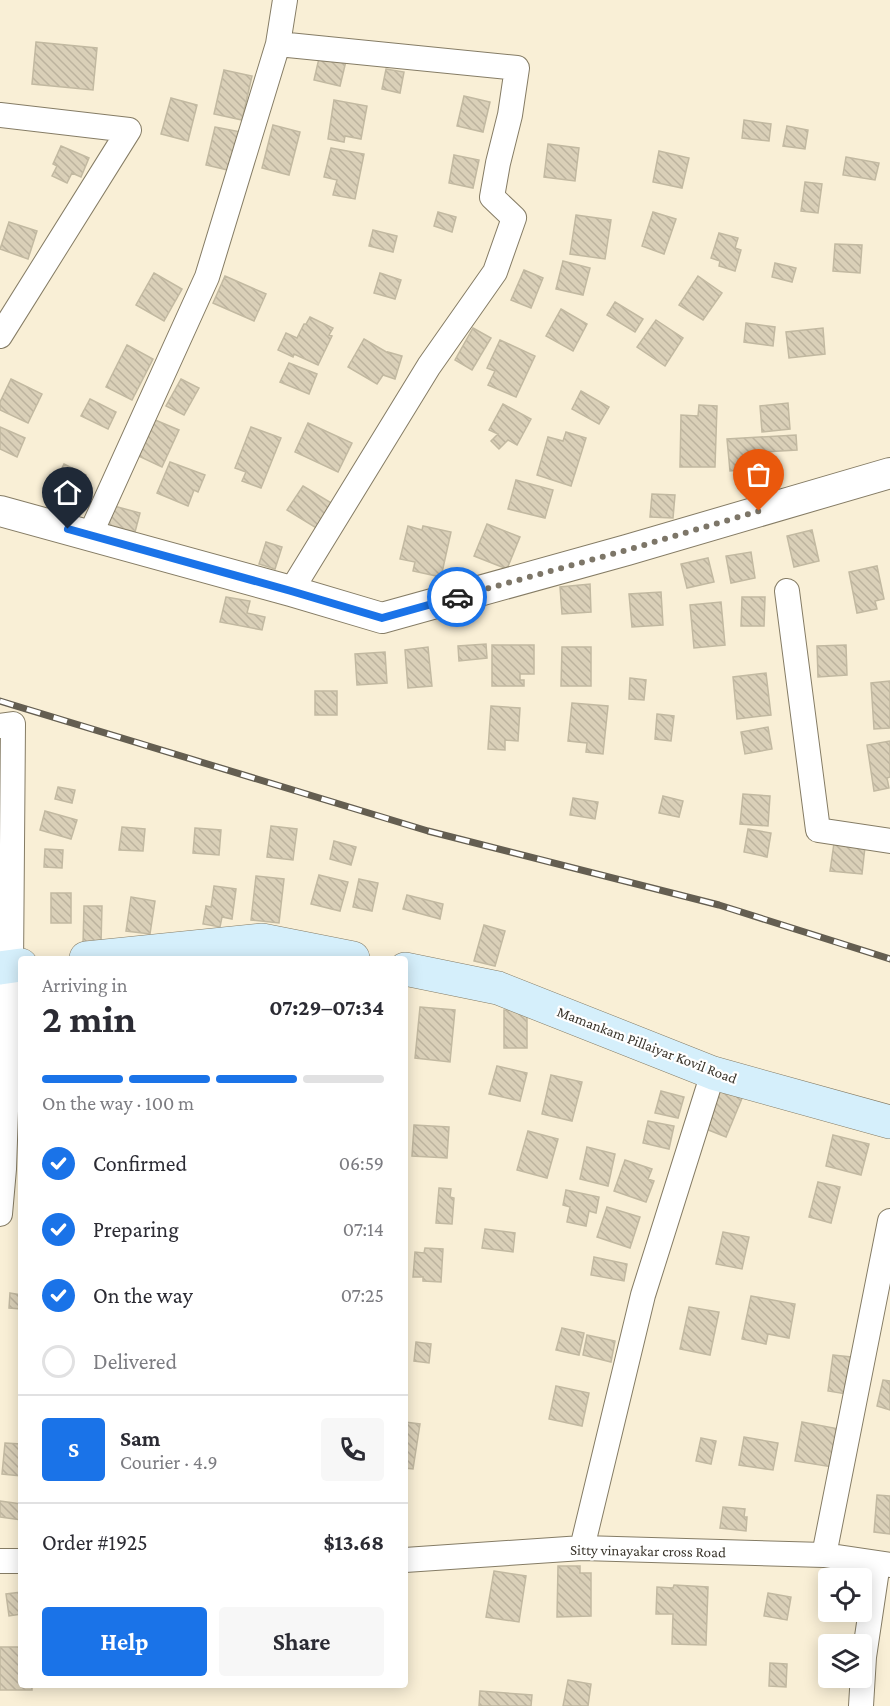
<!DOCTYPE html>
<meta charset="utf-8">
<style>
:root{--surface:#fff;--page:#f7f7f7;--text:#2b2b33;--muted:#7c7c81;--line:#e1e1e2;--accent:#1a73e8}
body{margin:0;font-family:"Crimson Pro",serif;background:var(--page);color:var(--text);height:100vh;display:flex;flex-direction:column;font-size:22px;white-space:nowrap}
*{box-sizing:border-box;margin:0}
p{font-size:20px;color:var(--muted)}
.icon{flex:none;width:33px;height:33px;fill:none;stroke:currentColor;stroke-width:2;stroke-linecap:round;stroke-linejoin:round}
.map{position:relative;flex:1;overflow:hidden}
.drawer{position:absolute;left:18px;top:956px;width:390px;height:732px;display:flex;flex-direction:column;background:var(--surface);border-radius:6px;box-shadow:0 3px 15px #0003}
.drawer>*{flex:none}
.fabs{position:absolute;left:818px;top:1568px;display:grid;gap:12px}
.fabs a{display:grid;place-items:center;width:54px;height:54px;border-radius:6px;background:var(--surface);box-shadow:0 3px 15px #0003;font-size:30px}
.pin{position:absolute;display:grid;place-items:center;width:51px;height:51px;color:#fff;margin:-62px -26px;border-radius:50% 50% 50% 0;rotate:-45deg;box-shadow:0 0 6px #0007}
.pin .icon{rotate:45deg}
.courier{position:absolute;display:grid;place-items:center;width:60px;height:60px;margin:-30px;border:4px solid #1a73e8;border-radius:50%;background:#fff;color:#222;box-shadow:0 2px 8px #0007}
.summary em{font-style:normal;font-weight:700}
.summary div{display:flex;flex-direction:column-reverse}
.summary{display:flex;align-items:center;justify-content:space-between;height:102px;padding:0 24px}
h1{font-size:39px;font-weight:700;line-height:45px}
.bar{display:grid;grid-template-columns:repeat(4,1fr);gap:9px 6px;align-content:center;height:72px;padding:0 24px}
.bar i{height:8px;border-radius:4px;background:var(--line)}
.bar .selected{background:var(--accent)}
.bar p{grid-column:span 4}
.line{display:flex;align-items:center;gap:15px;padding:0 24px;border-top:2px solid var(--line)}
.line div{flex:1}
.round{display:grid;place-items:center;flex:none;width:63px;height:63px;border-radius:6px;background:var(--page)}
ol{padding:0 24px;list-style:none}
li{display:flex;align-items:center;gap:18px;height:66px}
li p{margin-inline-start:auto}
li .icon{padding:6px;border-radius:50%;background:var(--accent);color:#fff;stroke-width:4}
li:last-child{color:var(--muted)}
li i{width:33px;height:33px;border:3px solid var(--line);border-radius:50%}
.action{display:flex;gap:12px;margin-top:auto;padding:12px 24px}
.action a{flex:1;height:69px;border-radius:6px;background:var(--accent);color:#fff;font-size:24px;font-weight:700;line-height:69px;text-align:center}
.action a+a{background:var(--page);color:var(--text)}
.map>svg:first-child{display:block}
.building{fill:url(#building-back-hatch);stroke:#c2b9a1;stroke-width:1.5}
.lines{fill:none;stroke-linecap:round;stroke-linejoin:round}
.minor-casing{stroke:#857c65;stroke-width:26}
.tertiary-casing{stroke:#857c65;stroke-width:32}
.secondary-casing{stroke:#857c65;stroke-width:34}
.minor{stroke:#fff;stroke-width:24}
.tertiary{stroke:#fff;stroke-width:30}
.secondary{stroke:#d5effb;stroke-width:33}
.rail-casing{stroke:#645e51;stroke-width:7}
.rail{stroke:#fff;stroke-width:4.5;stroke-dasharray:14;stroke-linecap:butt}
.done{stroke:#7d7668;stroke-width:6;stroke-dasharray:0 10.8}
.route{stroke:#1a73e8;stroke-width:8}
.labels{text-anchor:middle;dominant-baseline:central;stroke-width:4.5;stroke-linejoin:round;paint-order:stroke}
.street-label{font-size:15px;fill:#3a352c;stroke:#fff}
</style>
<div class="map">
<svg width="890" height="1706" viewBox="0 0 890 1706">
<defs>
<pattern id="building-back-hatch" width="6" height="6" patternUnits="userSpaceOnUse" patternTransform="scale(1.5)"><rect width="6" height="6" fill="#dad0b8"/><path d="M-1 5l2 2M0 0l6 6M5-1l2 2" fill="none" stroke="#bcb39e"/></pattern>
</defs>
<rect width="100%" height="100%" fill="#f9efd6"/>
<!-- building -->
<path class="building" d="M36,42L97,48L93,90L32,84Z
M320,54L346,61L340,86L314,80Z
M386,69L404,72L400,93L382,89Z
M224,70L252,76L242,120L214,114Z
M464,96L490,102L483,132L457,126Z
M171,98L197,105L188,141L161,134Z
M334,100L367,106L361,139L345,136L344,142L328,139Z
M744,120L771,124L769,141L742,138Z
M273,125L300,132L289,175L262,168Z
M787,126L808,130L805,149L783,146Z
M215,127L241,132L232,171L206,165Z
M548,144L579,148L575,181L544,177Z
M61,146L89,158L81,177L72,173L67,183L52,176L57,166L53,164Z
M331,148L364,154L355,199L333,195L337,180L324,177Z
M659,151L689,158L682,188L653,182Z
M454,155L479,160L473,188L449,183Z
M846,157L879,163L875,180L843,175Z
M805,182L822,184L818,213L801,211Z
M438,212L456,217L452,232L434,226Z
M653,212L676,219L664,254L642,246Z
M576,215L611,220L605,259L570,254Z
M9,222L37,231L28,259L0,249Z
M373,230L397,236L393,252L369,246Z
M719,233L738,238L735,248L741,250L735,271L719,266L720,261L711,258Z
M835,244L862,245L860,273L833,271Z
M563,261L590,268L583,295L556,289Z
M775,263L796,268L792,282L772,277Z
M524,270L543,278L531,308L511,300Z
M154,273L182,289L164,321L136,305Z
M380,273L401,280L395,299L374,293Z
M225,276L266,294L254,321L213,303Z
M698,276L722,293L703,320L679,305Z
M615,302L643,319L635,332L607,315Z
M561,309L587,324L573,351L546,336Z
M310,317L333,328L329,335L332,336L318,365L294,354L293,357L278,350L286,333L297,338L304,324H306Z
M656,320L683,338L665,366L637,347Z
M746,323L775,327L773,346L744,342Z
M473,328L491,338L472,370L455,360Z
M823,328L825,354L789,358L786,332Z
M364,339L388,353V352L402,356L395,379L383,375L377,384L348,367Z
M500,340L535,356L516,397L488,385L495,371L487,368Z
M127,345L153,359L132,400L106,387Z
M289,363L317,374L309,394L280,382Z
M11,379L42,394L28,423L0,410V402Z
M181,379L199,388L184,415L166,406Z
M581,391L609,407L599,424L572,409Z
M90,399L116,412L108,429L81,416Z
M788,403L790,429L762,432L760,406Z
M503,404L531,419L517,445L508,440L499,449L491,441L498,434L489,430Z
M699,405L717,406L715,467H680L681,415L698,416Z
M148,417L179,430L162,467L132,453Z
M308,423L352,443L338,472L295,452Z
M0,427L25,438L17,457L0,449Z
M251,427L281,438L261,488L242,481L246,472L235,468Z
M566,432L586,438L571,486L537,475L548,437L563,441Z
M796,435L797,450L763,452V468L730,471L727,439Z
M170,462L205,475L198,492L194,490L188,506L157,493Z
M64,464L86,475L75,499L52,488Z
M516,480L553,490L545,518L508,509Z
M303,486L333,504L318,529L287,510Z
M652,494L675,495L673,518L650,517Z
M114,506L140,513L135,532L109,525Z
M487,524L520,537L507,569L474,556Z
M408,526L422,530L423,526L451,532L441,577L413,571L415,562L400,559Z
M812,530L819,561L794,567L787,536Z
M266,542L282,547L275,569L259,564Z
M751,552L755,578L731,583L726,556Z
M708,558L714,582L687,588L681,564Z
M877,566L884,599L875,601L877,609L857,613L849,572Z
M590,584L591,612L562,614L560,587Z
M661,592L663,625L632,627L629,594Z
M226,597L250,601L247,613L265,617L262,630L220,622Z
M742,597H765L764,626H741Z
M721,602L725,645L694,648L690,605Z
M486,644L487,658L459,661L458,646Z
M492,645H534V674H520V680H524V686H492Z
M846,645L847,675L818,677L817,646Z
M428,647L432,686L408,688L405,650Z
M562,647H591V686H561Z
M385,652L387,683L357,685L355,654Z
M766,673L771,715L737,719L733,677Z
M630,678L646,680L644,700L629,699Z
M890,681V728L874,729L871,683Z
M315,691H337V715H315Z
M572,703L608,706L603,754L586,752L587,743L568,741Z
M491,706L520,708L518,741L505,740V750L488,749Z
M657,714L674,716L671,741L655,739Z
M768,727L772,749L745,754L741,732Z
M890,741V777L887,778L889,788L874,791L867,745Z
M58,787L75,790L72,803L55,799Z
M743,794L770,796L768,826L740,824Z
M663,796L683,801L679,817L659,813Z
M573,798L598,802L595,819L570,815Z
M45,811L77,820L71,839L40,830Z
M271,826L297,829L293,860L267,857Z
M122,827L145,829L143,851L119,850Z
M195,828L221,830L219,855L193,853Z
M748,829L771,833L767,857L744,852Z
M334,841L356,847L351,865L330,859Z
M834,843L865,847L862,874L830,871Z
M45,849L63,850L62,868L44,867Z
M319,875L348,882L340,911L311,904Z
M256,876L284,879L279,923L251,920Z
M359,879L378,883L372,911L353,907Z
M214,886L236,889L232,919L222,917L220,927L203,924L206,906L211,907Z
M51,893H71V923H51Z
M407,895L443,904L440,919L403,909Z
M131,897L155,901L150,934L126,931Z
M84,906H102L101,944H83Z
M484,925L505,931L495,966L474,961Z
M420,1007L455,1010L450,1062L415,1058Z
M504,1010H527V1048H504Z
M497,1066L527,1073L520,1101L489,1094Z
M551,1075L582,1082L572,1121L542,1114Z
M717,1086L743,1096L726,1137L701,1127Z
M661,1091L684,1097L678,1118L655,1113Z
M648,1121L674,1126L669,1149L643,1143Z
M414,1125L449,1127L447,1158L412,1156Z
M528,1131L558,1139L547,1178L517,1170Z
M833,1135L869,1144L861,1175L826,1166Z
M587,1147L615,1154L608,1186L580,1179Z
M625,1160L652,1169L648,1179L654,1181L646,1202L614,1191Z
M818,1182L840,1187L831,1223L809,1217Z
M439,1188L451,1189L450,1197L454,1198L452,1224L436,1223Z
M566,1190L599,1197L596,1213L589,1211L586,1226L567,1222L570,1207L563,1205Z
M607,1207L640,1217L630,1248L597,1237Z
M485,1229L515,1233L513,1252L482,1248Z
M723,1232L749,1237L742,1269L716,1264Z
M425,1248L443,1249L441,1282L423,1281V1277H413L415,1252L424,1253Z
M594,1257L627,1264L624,1281L591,1275Z
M10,1293L21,1295V1309L9,1308Z
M751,1296L795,1304L789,1338L768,1334L766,1344L742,1339Z
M689,1307L719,1312L710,1355L680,1349Z
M562,1328L584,1333L579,1355L556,1350Z
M587,1335L615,1341L611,1362L583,1355Z
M416,1342L431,1344L429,1363L414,1361Z
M833,1355L851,1357L846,1394L828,1391Z
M883,1380L890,1381V1410L877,1406Z
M556,1386L589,1393L582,1426L549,1419Z
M405,1422L420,1424L413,1469L405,1468Z
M802,1422L839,1429L832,1467L795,1461Z
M744,1437L778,1443L773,1470L739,1465Z
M701,1438L716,1441L711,1464L696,1461Z
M5,1443L21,1444V1476L2,1474Z
M877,1495L890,1496V1534L874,1532Z
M0,1501L21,1504V1520L0,1517Z
M723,1507L745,1509L744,1517H747L746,1531L720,1528Z
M558,1566H580V1573H591V1616L557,1617Z
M494,1571L526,1576L519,1622L486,1617Z
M674,1585L708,1587L706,1645L672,1644L673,1614H656L657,1587L673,1588Z
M21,1592V1614L9,1616L6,1594Z
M768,1593L791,1597L787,1620L764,1616Z
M0,1647H21V1684H32V1690H0Z
M770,1663L787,1664L786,1687L769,1686Z
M568,1680L591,1684L588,1706H563Z
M117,1684H150V1686H117Z
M480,1691L532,1695L531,1706H479Z"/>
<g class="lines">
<!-- minor casing -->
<g class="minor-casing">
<path id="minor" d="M278,44L517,68L510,115L498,163L492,197L514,218L495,272L429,366L291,591
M0,115L129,130L0,336
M90,535L207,277L278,44L285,0
M787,591L818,830L890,841
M0,726L13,724L11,966L4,1169L0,1214
M582,1548L643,1295L713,1073
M824,1555L890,1221
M405,1560L582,1548L824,1555L890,1565
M0,1561H21
M861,1706L864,1657L878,1563"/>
</g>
<!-- tertiary casing -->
<g class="tertiary-casing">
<path id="tertiary" d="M0,511L291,591L382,618L627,550L890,473"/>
</g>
<!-- secondary casing -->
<g class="secondary-casing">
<path id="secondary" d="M86,958L262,940L353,958
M0,968L21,965
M405,969L498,988L713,1073L890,1122"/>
</g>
<!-- minor -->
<use href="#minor" class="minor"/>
<!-- tertiary -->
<use href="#tertiary" class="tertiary"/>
<!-- secondary -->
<use href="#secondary" class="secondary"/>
<!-- rail casing -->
<g class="rail-casing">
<path id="rail" d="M0,701L428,831L719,905L890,959"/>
</g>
<!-- rail -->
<use href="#rail" class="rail"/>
</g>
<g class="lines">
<!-- done -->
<path class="done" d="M457,597L627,550L759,511"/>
<!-- route -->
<path class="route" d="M68,529L291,591L382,618L457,597"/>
</g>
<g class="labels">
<!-- street labels -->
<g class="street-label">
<text transform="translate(647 1045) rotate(21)">Mamankam Pillaiyar Kovil Road</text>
<text transform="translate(648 1551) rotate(1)">Sitty vinayakar cross Road</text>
</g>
</g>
</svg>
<div class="fabs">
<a><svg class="icon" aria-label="locate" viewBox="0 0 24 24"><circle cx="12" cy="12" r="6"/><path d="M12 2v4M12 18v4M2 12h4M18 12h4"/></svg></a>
<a><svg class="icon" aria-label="layers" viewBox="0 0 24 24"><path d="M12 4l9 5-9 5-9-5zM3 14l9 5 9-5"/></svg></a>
</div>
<div class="pin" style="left:759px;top:511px;background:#ea580c"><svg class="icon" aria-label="bag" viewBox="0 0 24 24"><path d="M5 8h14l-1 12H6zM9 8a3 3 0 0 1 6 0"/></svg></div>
<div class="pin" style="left:68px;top:529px;background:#1f2937"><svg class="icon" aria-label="home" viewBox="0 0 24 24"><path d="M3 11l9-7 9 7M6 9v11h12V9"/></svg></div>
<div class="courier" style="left:457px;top:597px"><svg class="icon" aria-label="car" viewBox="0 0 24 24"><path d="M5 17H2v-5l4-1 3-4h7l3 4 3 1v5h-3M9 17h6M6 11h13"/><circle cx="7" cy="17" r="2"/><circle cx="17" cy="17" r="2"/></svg></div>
<section class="drawer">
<div class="summary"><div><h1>2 min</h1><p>Arriving in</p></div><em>07:29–07:34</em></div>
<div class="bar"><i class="selected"></i><i class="selected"></i><i class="selected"></i><i></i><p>On the way · 100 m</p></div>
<ol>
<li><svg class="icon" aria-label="check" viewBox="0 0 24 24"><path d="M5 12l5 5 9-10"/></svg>Confirmed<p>06:59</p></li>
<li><svg class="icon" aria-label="check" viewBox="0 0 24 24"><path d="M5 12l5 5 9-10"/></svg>Preparing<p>07:14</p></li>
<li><svg class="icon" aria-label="check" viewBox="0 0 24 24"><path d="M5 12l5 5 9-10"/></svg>On the way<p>07:25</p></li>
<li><i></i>Delivered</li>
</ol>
<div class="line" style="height:108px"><b class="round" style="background:var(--accent);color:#fff">S</b><div><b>Sam</b><p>Courier · 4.9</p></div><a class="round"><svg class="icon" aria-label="phone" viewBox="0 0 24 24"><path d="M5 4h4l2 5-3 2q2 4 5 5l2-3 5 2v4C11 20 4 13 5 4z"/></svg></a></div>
<div class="line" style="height:78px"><div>Order #1925</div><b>$13.68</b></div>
<div class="action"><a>Help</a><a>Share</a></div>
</section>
</div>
